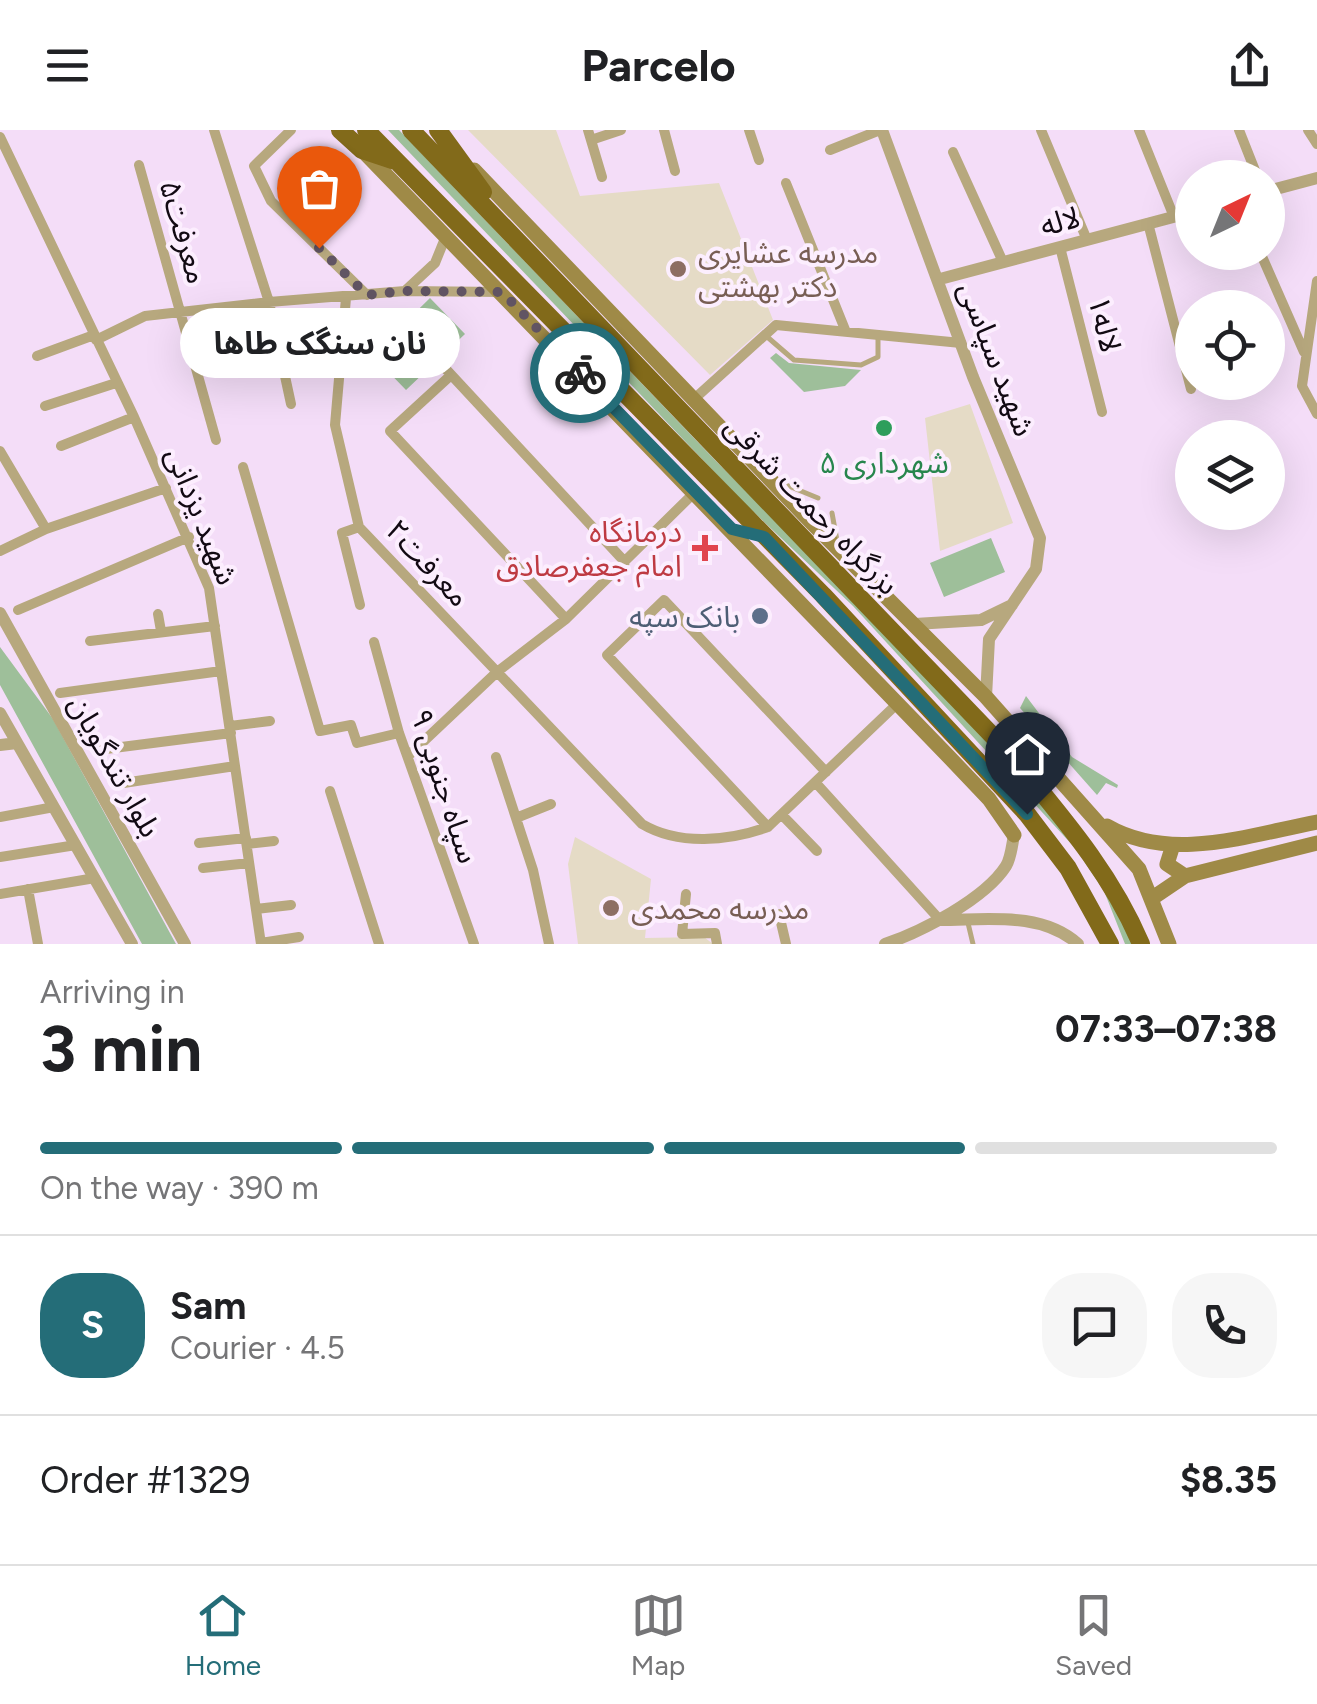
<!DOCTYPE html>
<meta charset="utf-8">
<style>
:root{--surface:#fff;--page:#f6f6f6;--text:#202124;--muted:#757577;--line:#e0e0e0;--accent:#246d78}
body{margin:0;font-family:Figtree,"Noto Sans Arabic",sans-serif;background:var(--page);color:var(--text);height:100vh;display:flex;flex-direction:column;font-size:38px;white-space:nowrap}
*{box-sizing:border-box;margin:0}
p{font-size:32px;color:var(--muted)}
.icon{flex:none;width:55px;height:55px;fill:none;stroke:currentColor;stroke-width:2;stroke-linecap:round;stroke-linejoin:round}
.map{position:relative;height:814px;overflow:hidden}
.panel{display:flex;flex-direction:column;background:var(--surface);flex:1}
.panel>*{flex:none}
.needle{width:65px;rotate:43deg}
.controls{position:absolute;left:1175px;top:30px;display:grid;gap:20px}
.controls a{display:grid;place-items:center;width:110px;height:110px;border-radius:50%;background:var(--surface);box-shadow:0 10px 40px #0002;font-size:50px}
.pin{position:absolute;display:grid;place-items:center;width:85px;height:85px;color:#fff;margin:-102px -42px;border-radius:50% 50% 50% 0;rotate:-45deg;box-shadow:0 0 10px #0007}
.pin .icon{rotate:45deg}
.courier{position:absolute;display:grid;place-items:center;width:100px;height:100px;margin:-50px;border:8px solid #246d78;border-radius:50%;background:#fff;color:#222;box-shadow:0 2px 12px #0007}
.bubble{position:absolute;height:70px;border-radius:35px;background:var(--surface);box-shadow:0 10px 40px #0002;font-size:32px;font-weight:700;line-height:70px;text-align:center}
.head em{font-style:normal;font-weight:700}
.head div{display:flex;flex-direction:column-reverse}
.head{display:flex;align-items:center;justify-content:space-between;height:170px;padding:0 40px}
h1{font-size:65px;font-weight:700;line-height:75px}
.bar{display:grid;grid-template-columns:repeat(4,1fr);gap:15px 10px;align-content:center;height:120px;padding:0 40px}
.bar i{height:12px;border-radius:8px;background:var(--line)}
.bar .selected{background:var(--accent)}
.bar p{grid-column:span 4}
.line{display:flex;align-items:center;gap:25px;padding:0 40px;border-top:2px solid var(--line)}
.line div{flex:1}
.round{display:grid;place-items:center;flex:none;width:105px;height:105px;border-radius:40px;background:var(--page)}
header{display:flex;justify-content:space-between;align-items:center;height:130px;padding:0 40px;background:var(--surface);font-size:45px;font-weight:700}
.tabs{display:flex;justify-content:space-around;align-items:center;height:140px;border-top:2px solid var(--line);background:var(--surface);font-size:28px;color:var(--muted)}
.tabs a{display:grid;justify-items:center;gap:5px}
.tabs .selected{color:var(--accent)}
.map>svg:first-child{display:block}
.education{fill:#e5dbc6}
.green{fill:#9ebf9a}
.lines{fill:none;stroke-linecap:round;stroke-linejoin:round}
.service{stroke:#b7a87e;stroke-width:5}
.minor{stroke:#b7a87e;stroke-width:10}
.tertiary{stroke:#b7a87e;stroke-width:12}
.secondary{stroke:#9f8a47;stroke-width:15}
.trunk{stroke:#826a1a;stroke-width:18}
.done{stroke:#615463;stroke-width:10;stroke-dasharray:0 18}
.route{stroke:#246d78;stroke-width:12}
.education-dot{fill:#8d6e63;stroke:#fceefe;stroke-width:4}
.leisure-dot{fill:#2e9e5b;stroke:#fceefe;stroke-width:4}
.health-dot{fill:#e0444e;stroke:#fceefe;stroke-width:4}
.service-dot{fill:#5c6f8a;stroke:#fceefe;stroke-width:4}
.labels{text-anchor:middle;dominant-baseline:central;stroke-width:8;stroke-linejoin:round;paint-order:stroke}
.street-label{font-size:30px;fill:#120a13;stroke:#fceefe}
.education-label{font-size:30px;fill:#785e54;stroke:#fceefe;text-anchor:start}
.leisure-label{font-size:30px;fill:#27864d;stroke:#fceefe}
.health-label{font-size:30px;fill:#be3a42;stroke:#fceefe;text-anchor:end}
.service-label{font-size:30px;fill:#4e5e75;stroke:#fceefe;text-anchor:end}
</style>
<header><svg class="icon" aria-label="menu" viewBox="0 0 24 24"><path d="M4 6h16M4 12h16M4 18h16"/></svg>Parcelo<svg class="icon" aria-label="share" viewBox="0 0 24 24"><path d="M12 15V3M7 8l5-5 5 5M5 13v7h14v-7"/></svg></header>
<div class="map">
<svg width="1317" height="814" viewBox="0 0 1317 814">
<rect width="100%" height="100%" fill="#f4ddf8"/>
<!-- education -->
<path class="education" d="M468,0H556L580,66L719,53L773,190L710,245Z
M970,274L1013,393L940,421L925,288Z
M575,707L651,749L645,808L704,807L713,814H578L568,734Z"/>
<!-- green -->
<path class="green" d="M388,0H399L715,330L882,497L1026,654L1077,711L1136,814H1125L1104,761L1075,718L853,476L743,372Z
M430,168L465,204L406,260L372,225Z
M776,223L789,233L861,240L845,256L804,262L770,228Z
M991,408L1005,442L944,467L930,433Z
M0,517L53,589L176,814H142L0,555Z
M1026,566L1072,627L1118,655L1117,658L1106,653L1097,665L1020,578Z"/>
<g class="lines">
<!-- service -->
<path class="service" d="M765,205L794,230L861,235L878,227V205
M779,352L818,368
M832,383L838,416
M968,793L973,814"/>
<!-- minor -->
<path class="minor" d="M214,0L269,172L291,274
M291,0L254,36L271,71L367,165
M588,0L602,47
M664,0L675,41
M749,0L759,30
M1041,0L1087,110
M1139,0L1174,87
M1239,0L1258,48
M1308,0L1317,14
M0,7L134,287L209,458L261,814
M591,10L621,0
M830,20L880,0
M953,22L1003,132
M139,35L216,310
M786,53L846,202
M1148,93L1191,259
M1060,117L1102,282
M1260,122L1304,222
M1317,151L1302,256L1317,284
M406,160L435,133L446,106
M346,168L335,295L359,397L642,694C679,716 729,711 768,697L898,573
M96,210L145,186L269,172L405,161L501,162
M37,226L94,205
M443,236L625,432
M450,246L390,301L566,489
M693,270L776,195L961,213
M45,276L116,253
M61,316L134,287
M0,321L46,399
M243,337L320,601L351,595L357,613L399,603
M359,397L342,403L360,475
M0,421L46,399L166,358
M18,480L189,407
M158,484L161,501
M90,511L215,496
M374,512L399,603L474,814
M60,563L221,541
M230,596L270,591
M98,620L231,603
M408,626L497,542L566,489L695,362
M496,627L533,740L549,814
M816,653L940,790
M117,654L235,636
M330,661L379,814
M782,685L817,721
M0,687L54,677
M516,688L551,674
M768,697L607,525L664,470L826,642
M199,713L246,708
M247,714L274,711
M0,727L76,715
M203,738L249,733
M28,759L38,814
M0,764L95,748
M686,764L682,804L715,803L717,814
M256,779L291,775
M779,784L786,814
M261,813L299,807"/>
<!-- tertiary -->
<path class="tertiary" d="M882,0L973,247L1040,408L1036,439L989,509L986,567
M1268,61L1317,48
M940,149L1192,82
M0,483L185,814
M915,494L981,490L1012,475
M0,583L132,814
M0,615L17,613
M940,790C987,790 1041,781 1078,814
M885,814C921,802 985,769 1006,736C1011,728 1012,715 1014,705"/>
<!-- secondary -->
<path class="secondary" d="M362,20L950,628L989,669L1014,705
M474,40L812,393L986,567L1139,739L1169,814
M1107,696C1171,733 1249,705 1317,692
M1173,715L1167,734L1185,746
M1151,769L1185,746L1317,713"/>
<!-- trunk -->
<path class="trunk" d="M340,0L362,20L395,31
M366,0L823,465L1027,684L1068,738L1110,814
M411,0L1011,625C1061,686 1110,741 1141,814
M438,0L483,62"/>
</g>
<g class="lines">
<!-- done -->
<path class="done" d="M319,118L367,165L405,161L502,162L580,243"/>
<!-- route -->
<path class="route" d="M580,243L732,399L764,407L1027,684"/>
</g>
<!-- markers -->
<g class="education-dot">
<circle cx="678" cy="139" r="10"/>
<circle cx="611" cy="778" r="10"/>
</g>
<circle class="leisure-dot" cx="884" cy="298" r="10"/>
<path class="health-dot" d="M700 403h10v10h10v10h-10v10h-10v-10h-10v-10h10z"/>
<circle class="service-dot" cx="760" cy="486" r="10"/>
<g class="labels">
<!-- street labels -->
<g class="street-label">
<text transform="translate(1060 91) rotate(-15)">لاله</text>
<text transform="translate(184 102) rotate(74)">معرفت۵</text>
<text transform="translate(1105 194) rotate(76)">۱لاله</text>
<text transform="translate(997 229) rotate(69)">شهید سپاسی</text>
<text transform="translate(812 375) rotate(46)">بزرگراه رحمت شرقی</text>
<text transform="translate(202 386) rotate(68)">شهید یزدانی</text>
<text transform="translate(428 433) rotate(47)">معرفت۲</text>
<text transform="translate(115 636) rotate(61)">بلوار تندگویان</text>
<text transform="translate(445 656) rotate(72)">۹ سپاه جنوبی</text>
</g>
<!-- education labels -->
<g class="education-label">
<text x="698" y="122">مدرسه عشایری<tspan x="698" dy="34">دکتر بهشتی</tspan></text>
<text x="631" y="778">مدرسه محمدی</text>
</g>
<!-- leisure labels -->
<g class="leisure-label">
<text x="884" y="332">شهرداری ۵</text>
</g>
<!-- health labels -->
<g class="health-label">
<text x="682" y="401">درمانگاه<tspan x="682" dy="34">امام جعفرصادق</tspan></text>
</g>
<!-- service labels -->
<g class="service-label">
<text x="740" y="486">بانک سپه</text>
</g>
</g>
</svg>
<div class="controls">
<a><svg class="needle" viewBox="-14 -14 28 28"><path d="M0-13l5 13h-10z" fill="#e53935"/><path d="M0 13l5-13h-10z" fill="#757577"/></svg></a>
<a><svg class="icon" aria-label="locate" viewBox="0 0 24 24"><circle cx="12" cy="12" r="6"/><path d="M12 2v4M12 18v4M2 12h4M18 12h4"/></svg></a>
<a><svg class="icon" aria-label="layers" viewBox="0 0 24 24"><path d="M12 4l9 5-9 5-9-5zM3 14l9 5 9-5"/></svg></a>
</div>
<div class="pin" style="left:319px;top:118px;background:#ea580c"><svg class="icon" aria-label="bag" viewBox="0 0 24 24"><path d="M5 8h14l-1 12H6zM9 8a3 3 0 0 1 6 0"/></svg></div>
<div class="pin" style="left:1027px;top:684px;background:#1f2937"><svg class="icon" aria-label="home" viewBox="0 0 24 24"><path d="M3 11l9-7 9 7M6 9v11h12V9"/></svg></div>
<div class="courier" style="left:580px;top:243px"><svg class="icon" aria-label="bike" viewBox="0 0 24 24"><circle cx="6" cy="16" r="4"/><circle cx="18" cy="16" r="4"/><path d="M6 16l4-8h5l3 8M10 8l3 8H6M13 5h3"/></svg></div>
<div class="bubble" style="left:180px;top:178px;width:280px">نان سنگک طاها</div>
</div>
<section class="panel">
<div class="head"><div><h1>3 min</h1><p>Arriving in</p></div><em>07:33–07:38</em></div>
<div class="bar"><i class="selected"></i><i class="selected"></i><i class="selected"></i><i></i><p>On the way · 390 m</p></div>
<div class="line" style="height:180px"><b class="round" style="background:var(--accent);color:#fff">S</b><div><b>Sam</b><p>Courier · 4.5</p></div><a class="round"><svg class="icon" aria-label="chat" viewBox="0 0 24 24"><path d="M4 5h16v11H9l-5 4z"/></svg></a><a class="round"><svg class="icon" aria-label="phone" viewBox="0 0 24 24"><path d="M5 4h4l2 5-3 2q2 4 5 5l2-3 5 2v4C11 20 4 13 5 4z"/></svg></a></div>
<div class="line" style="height:130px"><div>Order #1329</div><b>$8.35</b></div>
</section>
<nav class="tabs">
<a class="selected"><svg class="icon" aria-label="home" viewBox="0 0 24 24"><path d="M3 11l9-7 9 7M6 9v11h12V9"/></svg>Home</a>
<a><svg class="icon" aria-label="map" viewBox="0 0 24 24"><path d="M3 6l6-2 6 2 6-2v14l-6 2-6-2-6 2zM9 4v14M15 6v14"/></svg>Map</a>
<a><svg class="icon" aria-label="saved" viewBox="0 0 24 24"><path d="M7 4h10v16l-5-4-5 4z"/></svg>Saved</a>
</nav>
